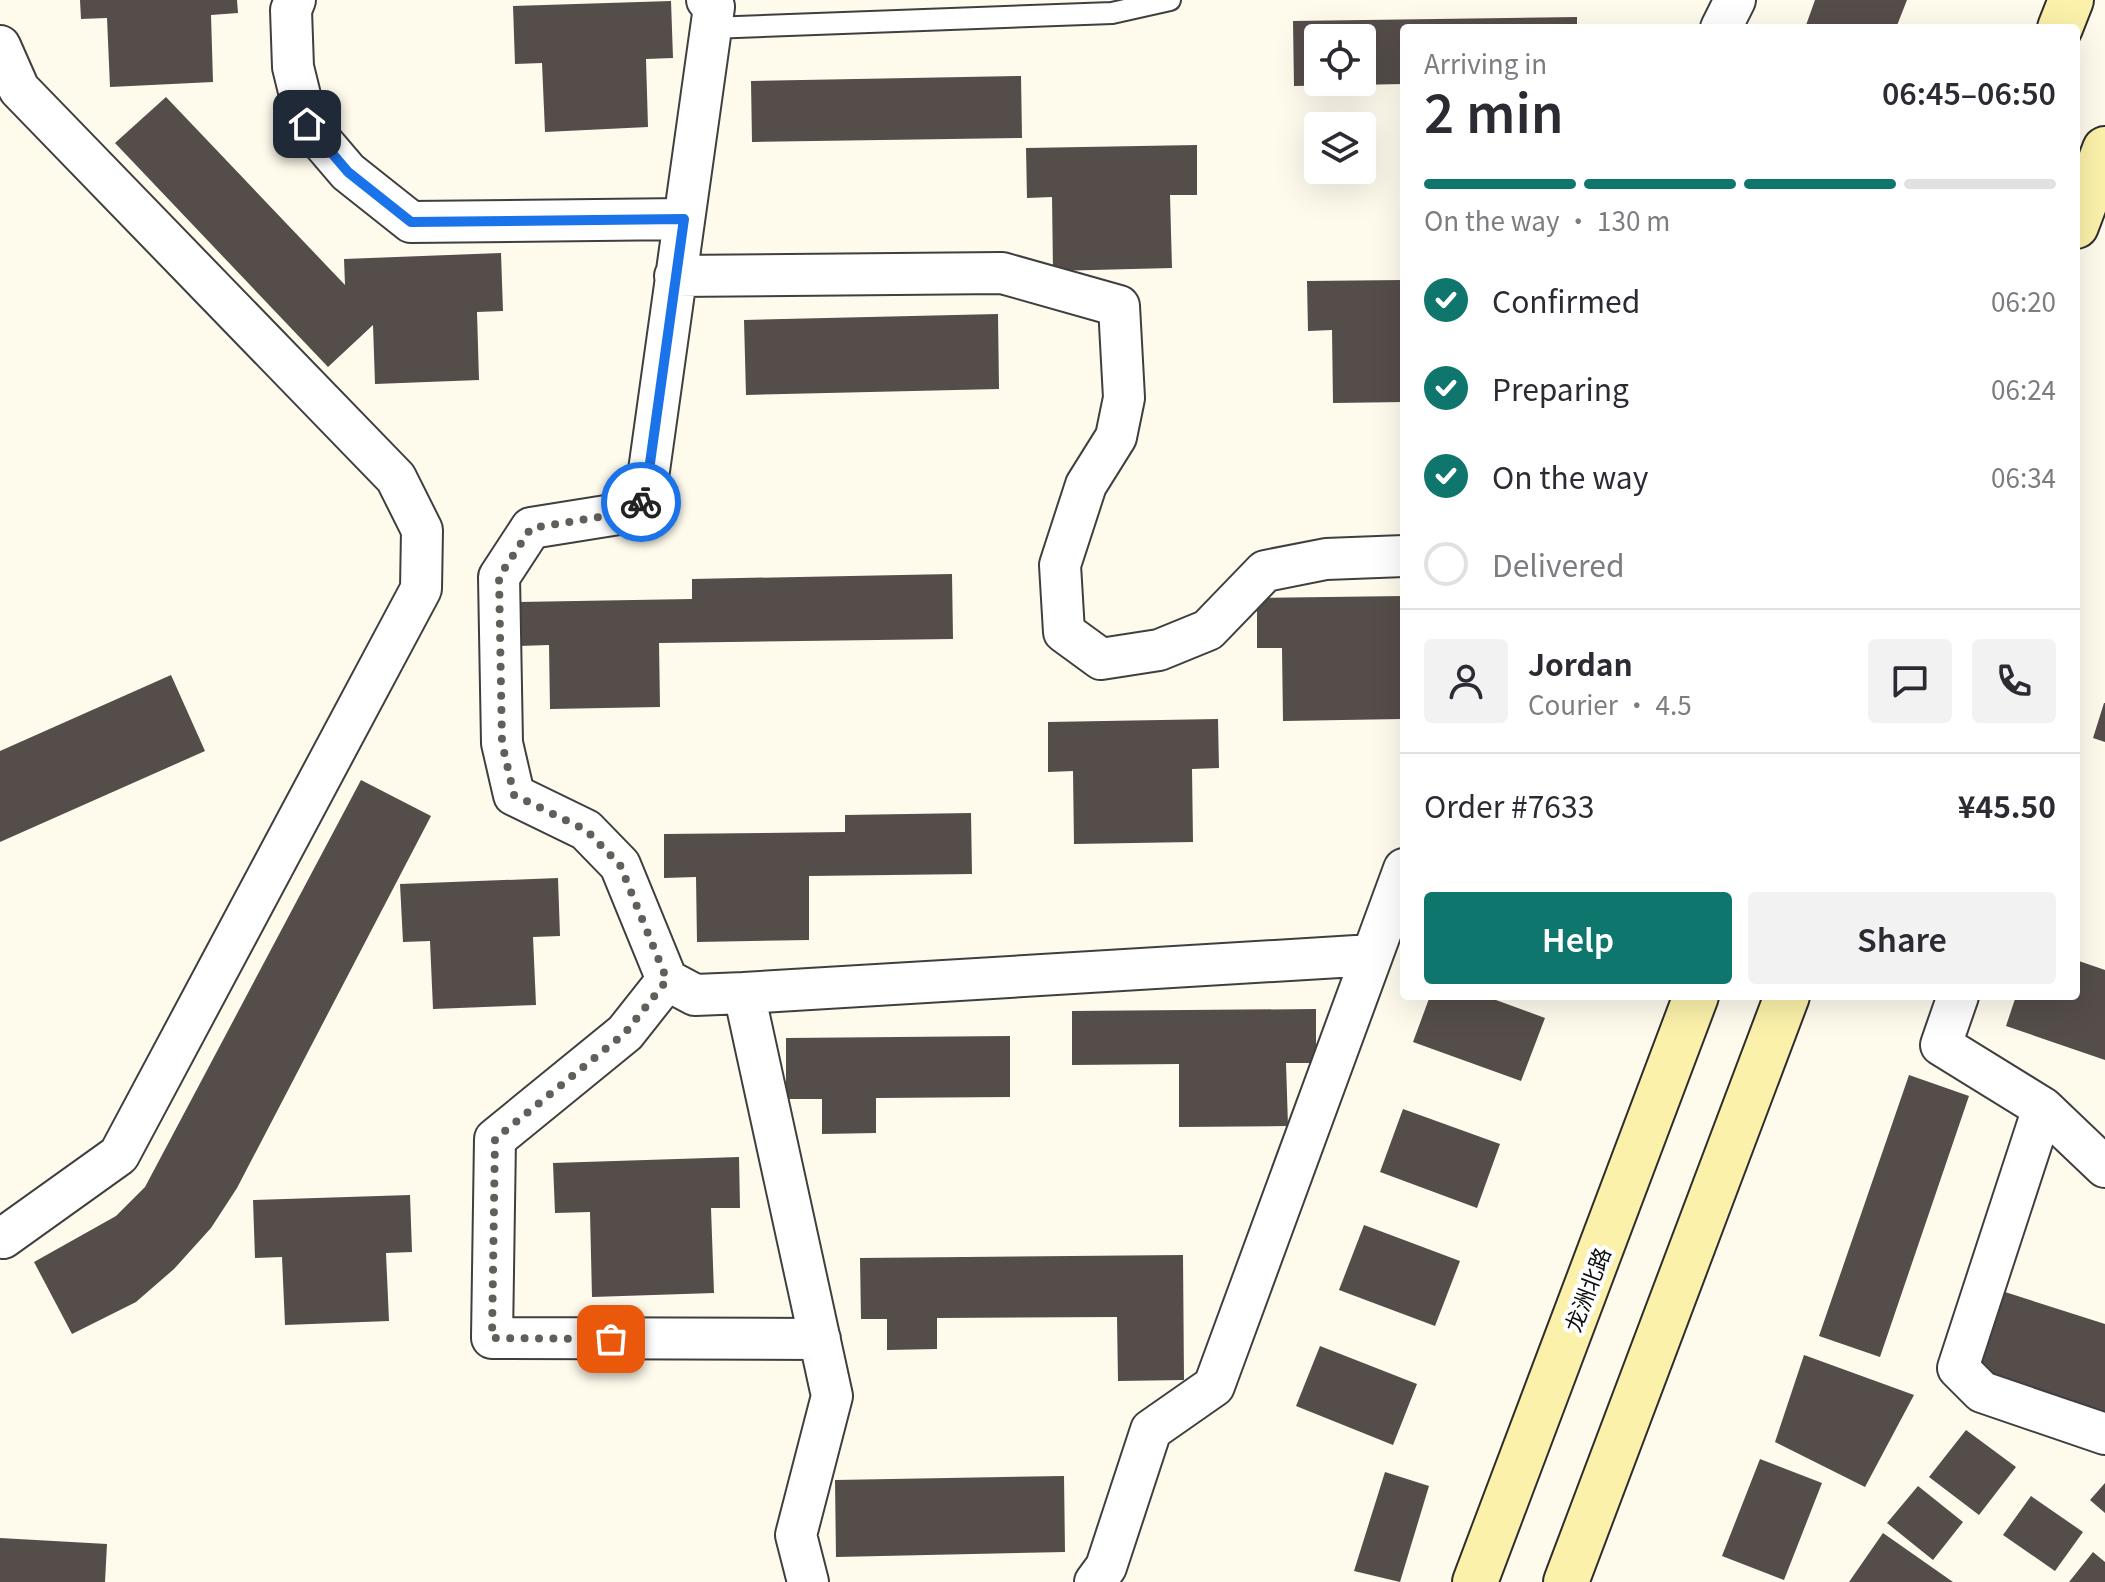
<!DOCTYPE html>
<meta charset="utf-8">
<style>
:root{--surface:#fff;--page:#f2f2f3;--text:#2b2b33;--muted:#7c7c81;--line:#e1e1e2;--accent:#0f766e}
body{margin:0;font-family:Georgia,"Noto Sans SC",serif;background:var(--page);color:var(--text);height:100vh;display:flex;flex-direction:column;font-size:30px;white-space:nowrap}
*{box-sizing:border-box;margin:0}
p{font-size:26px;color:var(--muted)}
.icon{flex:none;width:44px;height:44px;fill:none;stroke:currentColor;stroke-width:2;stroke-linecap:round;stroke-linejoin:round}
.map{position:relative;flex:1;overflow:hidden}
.drawer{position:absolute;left:1400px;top:24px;width:680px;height:976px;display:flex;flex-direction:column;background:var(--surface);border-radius:8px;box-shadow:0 8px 32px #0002}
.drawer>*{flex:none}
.buttons{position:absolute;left:1304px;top:24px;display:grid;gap:16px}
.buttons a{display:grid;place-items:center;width:72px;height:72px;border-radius:8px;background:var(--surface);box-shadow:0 8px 32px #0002;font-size:40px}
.pin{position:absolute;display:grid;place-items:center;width:68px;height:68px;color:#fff;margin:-34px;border-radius:16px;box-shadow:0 4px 12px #0006}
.courier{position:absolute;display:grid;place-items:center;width:80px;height:80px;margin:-40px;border:6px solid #1a73e8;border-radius:50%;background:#fff;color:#222;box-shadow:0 2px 10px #0007}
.summary em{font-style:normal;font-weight:600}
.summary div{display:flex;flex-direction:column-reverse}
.summary{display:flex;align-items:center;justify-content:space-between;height:136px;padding:0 24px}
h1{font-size:52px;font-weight:600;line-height:60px}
.bar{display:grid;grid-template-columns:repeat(4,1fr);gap:12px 8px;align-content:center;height:96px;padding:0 24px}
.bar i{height:10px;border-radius:6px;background:var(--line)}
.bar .current{background:var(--accent)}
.bar p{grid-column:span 4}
.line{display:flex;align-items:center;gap:20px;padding:0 24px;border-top:2px solid var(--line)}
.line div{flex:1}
.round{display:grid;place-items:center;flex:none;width:84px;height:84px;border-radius:8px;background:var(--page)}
ol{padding:0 24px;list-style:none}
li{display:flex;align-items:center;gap:24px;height:88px}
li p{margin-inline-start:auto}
li .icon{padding:8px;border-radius:50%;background:var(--accent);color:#fff;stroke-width:4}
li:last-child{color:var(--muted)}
li i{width:44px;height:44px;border:4px solid var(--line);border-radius:50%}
.cta{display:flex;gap:16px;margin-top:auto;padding:16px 24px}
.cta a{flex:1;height:92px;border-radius:8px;background:var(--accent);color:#fff;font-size:32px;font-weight:600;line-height:92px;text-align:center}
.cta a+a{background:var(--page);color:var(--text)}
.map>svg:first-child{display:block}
.building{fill:#544d49;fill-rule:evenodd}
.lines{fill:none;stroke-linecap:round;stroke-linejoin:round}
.lane-casing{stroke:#3f3f3f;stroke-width:24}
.street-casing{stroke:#3f3f3f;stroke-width:44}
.secondary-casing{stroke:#2e2e2e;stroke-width:48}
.lane{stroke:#fff;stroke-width:20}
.street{stroke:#fff;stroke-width:40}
.secondary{stroke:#fbf1aa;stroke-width:44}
.done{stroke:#615f5a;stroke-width:8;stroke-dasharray:0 14.4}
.route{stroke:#1a73e8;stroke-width:10}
.labels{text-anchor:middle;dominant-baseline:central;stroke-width:8;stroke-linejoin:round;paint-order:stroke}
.street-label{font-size:22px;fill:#0c0c0c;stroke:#fff}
</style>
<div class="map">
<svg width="2105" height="1582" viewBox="0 0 2105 1582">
<rect width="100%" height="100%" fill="#fefaec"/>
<!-- building -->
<path class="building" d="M80,0H237L238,13L211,15L213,82L110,87L107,18L81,19Z
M1815,0H1907L1896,28H1805Z
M671,1L673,58L646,59L648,127L545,132L542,63L515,64L513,6Z
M1577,17V28H1404V84L1294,86L1293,21ZM1318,38H1362V82H1318Z
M1021,76L1022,138L752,142L751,81Z
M166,97L345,285L344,259L501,253L503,311L477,312L479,380L375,384L373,325L328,367L115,143Z
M1197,145V195H1170L1172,268L1053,271L1052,197L1027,198L1026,148Z
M1404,280V402L1333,403L1332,330L1308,331L1307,281Z
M998,314L999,389L746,395L744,320Z
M952,574L953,639L659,643L660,707L550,709L549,645L519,646L518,602L692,599V579Z
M1404,596L1402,719L1283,721L1282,648H1257V598Z
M171,675L205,751L0,842V751Z
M2104,703H2105V742L2093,738Z
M1218,719L1219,768L1192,769L1193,842L1074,844L1073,771L1048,772V722Z
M361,780L431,816L237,1188L211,1228L174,1269L136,1302L72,1334L34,1262L116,1216L145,1187Z
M971,813L972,874L809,876V940L697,942L696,877L664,878V834L845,832V815Z
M558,878L560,936L533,937L536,1005L433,1009L430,941L403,942L400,884Z
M2076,960L2105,970V1060L2006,1026L2016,996H2076Z
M1430,996H1485L1545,1018L1521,1081L1413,1042Z
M1316,1009V1063H1286L1288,1126L1179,1127V1064L1072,1065V1011Z
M1010,1036V1097L876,1098V1133L822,1134V1099H786V1038Z
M1909,1075L1969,1096L1880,1357L1819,1336Z
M1403,1109L1500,1144L1477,1208L1380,1172Z
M739,1157L740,1208H711L714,1293L592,1297L590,1212L555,1213L553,1163Z
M410,1195L412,1252L386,1253L389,1321L285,1325L282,1257L255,1258L253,1200Z
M1364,1225L1460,1261L1435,1326L1339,1290Z
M1183,1255L1184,1380L1118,1381L1117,1317L937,1318V1349L887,1350V1319H861L860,1258Z
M2005,1292L2105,1324V1416L1978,1376Z
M1320,1346L1417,1384L1393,1445L1296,1406Z
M1804,1355L1914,1395L1865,1487L1775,1442Z
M1966,1430L2016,1467L1979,1515L1929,1477Z
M1760,1459L1822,1483L1784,1580L1722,1556Z
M1385,1472L1429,1486L1400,1582L1354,1571Z
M1064,1476L1065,1552L836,1557L835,1480Z
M2105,1483V1513L2090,1500Z
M1918,1486L1963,1522L1933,1560L1887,1523Z
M2031,1496L2083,1532L2055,1571L2003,1535Z
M1883,1533L1953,1582H1849Z
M0,1538L107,1544L105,1582H0Z
M2093,1552L2105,1562V1582H2069Z"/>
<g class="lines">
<!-- lane casing -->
<g class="lane-casing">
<path id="lane" d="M710,28L1112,13L1170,0"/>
</g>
<!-- street casing -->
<g class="street-casing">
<path id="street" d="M295,0L291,10L293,67L307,124L348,172L411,222L684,219
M707,0L714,7L645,499L625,513L531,528L499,577L502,743L514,795L586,830L620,865L667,980L695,995L744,993
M1721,28L1735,0
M0,46L19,89L396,478L422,530L421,589L119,1155L3,1238
M675,276L1002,273L1119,306L1124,398L1116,437L1086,485L1060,565L1064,632L1101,659L1159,650L1208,630L1265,571L1326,559L1404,556
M667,980L625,1033L495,1139L492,1338L820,1339
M1958,996L1941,1045L2043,1108L1958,1368L1982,1392L2105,1434
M2043,1108L2105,1167
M808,1582L796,1535L832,1396L744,993L1372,955
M1095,1582L1106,1567L1151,1430L1214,1386L1404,869"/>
</g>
<!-- secondary casing -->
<g class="secondary-casing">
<path id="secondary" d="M2060,28L2071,0
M2076,226L2105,149
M1475,1582L1696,996
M1566,1582L1787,996"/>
</g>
<!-- lane -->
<use href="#lane" class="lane"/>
<!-- street -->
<use href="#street" class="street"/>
<!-- secondary -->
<use href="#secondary" class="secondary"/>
</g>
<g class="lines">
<!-- done -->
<path class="done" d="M611,1339L492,1338L495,1139L625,1033L667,980L620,865L586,830L514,795L502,743L499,577L531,528L625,513L641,502"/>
<!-- route -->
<path class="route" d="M307,124L348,172L411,222L684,219L645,499L641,502"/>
</g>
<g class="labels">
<!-- street labels -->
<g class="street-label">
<text transform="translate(1586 1289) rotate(-69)">龙洲北路</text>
</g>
</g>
</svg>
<div class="buttons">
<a><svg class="icon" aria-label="locate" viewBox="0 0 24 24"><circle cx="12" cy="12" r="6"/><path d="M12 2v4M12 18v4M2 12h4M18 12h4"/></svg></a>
<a><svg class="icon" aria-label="layers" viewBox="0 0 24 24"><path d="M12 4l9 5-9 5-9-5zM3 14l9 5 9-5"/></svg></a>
</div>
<div class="pin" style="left:611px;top:1339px;background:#ea580c"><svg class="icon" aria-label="bag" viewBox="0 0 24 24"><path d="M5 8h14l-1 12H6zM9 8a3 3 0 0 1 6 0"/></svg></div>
<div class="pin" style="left:307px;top:124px;background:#1f2937"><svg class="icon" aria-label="home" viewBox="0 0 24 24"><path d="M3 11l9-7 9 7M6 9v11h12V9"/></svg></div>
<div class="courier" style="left:641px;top:502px"><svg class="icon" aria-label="bike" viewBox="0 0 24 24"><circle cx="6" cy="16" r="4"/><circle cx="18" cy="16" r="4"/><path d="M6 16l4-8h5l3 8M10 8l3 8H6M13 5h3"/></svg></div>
<section class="drawer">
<div class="summary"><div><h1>2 min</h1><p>Arriving in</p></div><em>06:45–06:50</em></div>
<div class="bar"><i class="current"></i><i class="current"></i><i class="current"></i><i></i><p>On the way · 130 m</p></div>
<ol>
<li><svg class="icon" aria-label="check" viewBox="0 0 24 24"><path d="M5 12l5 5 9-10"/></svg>Confirmed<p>06:20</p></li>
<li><svg class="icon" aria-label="check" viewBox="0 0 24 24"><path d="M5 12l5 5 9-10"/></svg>Preparing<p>06:24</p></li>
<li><svg class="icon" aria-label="check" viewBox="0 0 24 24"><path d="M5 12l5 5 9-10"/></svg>On the way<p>06:34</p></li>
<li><i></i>Delivered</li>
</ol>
<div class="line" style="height:144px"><a class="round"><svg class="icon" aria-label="person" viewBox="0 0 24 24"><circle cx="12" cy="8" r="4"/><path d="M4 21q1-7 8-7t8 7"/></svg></a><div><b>Jordan</b><p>Courier · 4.5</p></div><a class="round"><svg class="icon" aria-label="chat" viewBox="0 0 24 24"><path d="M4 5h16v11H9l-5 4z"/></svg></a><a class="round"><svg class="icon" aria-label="phone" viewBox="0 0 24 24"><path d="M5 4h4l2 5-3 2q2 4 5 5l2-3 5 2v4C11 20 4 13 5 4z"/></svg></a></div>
<div class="line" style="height:104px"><div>Order #7633</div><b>¥45.50</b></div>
<div class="cta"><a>Help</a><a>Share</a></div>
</section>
</div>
